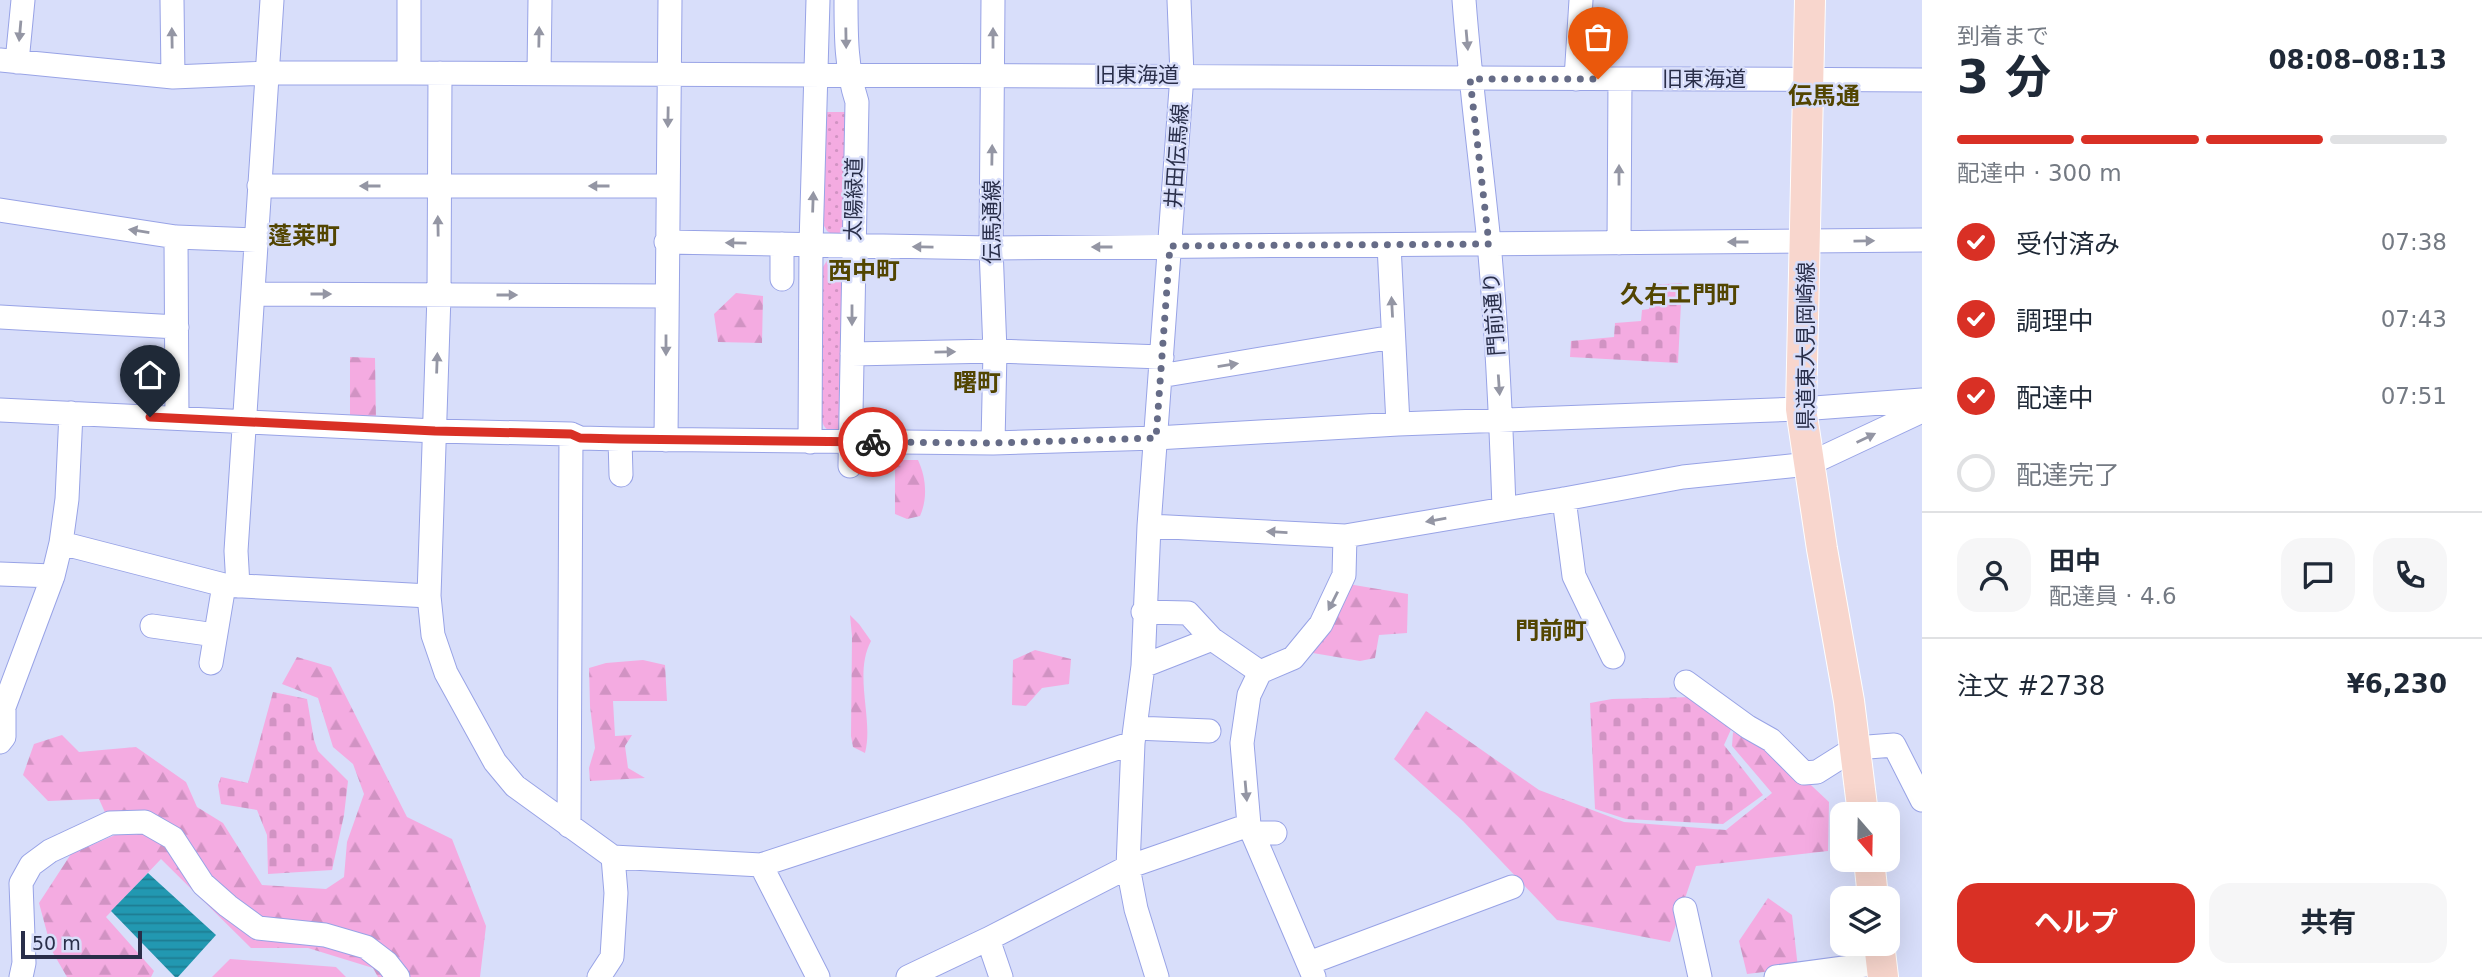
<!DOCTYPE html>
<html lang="ja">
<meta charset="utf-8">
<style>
:root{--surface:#fff;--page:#f6f6f7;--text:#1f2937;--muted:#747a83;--line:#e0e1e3;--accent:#d93025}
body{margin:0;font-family:"DejaVu Sans","Noto Sans JP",sans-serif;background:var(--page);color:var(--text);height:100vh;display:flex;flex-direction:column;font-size:26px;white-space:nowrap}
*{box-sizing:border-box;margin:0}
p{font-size:23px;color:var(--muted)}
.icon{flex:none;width:38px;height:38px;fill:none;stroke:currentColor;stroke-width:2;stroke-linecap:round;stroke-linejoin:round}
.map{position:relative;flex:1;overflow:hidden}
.panel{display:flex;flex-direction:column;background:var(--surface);width:560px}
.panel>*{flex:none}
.needle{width:46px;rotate:160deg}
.tools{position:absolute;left:1830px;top:802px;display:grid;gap:14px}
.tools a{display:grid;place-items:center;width:70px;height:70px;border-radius:14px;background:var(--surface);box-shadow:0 7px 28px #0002;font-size:35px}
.scale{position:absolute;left:21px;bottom:18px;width:121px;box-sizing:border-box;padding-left:7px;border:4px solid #292e49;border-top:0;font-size:19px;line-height:24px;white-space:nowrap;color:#292e49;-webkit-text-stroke:5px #d8defa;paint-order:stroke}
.pin{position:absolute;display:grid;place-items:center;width:60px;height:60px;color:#fff;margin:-72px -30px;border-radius:50% 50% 50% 0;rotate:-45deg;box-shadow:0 0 7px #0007}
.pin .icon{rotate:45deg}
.courier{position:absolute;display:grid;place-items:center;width:70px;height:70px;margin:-35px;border:5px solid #d93025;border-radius:50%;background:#fff;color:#222;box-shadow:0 2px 9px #0007}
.head em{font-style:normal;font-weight:700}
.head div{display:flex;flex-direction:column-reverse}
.head{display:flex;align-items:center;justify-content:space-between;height:119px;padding:0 35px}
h1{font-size:46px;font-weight:700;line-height:52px}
.bar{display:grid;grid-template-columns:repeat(4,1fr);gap:10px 7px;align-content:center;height:84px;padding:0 35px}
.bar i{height:9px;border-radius:5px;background:var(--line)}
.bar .selected{background:var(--accent)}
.bar p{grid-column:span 4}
.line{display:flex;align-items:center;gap:18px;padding:0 35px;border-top:2px solid var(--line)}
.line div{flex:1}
.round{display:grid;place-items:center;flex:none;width:74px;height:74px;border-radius:21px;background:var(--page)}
ol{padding:0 35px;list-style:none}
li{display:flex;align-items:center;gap:21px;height:77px}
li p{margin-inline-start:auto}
li .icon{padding:7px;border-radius:50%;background:var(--accent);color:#fff;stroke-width:4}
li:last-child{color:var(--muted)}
li i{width:38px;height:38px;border:4px solid var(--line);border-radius:50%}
.action{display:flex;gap:14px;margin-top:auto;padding:14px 35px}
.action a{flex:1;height:80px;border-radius:21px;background:var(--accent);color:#fff;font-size:28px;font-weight:700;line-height:80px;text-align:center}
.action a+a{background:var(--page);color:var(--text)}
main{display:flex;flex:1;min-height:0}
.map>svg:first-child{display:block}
.grass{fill:url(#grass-dots)}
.forest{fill:url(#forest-firs)}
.cemetery{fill:url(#cemetery-stones)}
.pitch{fill:#f4abe1}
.water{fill:url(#water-rules)}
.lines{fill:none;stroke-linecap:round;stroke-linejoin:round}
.minor-casing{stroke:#98a3e6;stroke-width:25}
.major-casing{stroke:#fff;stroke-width:32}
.minor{stroke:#fff;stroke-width:23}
.major{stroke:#f8d6cd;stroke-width:30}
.oneway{fill:#9496a4}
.done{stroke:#666c87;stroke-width:7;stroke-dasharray:0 12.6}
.route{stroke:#d93025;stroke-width:9}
.labels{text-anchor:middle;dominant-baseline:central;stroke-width:5;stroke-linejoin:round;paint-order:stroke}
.street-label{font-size:21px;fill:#292e49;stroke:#d8defa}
.quarter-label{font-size:24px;font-weight:bold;fill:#524501;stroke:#d8defa}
</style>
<main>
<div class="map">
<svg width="1922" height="977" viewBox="0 0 1922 977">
<defs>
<pattern id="grass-dots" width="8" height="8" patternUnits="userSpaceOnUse" patternTransform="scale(1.75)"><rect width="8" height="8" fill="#f4abe1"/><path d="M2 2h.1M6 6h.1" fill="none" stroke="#d193c3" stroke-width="1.8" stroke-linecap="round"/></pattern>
<pattern id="forest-firs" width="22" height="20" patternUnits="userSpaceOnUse" patternTransform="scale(1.75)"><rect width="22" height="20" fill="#f4abe1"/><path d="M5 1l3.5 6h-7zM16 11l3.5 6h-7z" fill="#d193c3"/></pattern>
<pattern id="cemetery-stones" width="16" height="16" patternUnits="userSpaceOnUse" patternTransform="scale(1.75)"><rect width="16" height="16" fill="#f4abe1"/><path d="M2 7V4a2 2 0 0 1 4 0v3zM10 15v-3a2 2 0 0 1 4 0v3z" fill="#d193c3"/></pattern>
<pattern id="water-rules" width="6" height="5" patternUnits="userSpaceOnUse" patternTransform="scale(1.75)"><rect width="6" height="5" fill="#2298b1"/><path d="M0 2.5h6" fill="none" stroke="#1e7c92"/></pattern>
</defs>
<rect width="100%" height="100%" fill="#d8defa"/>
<!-- grass -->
<path class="grass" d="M826,112H846L845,221L842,232L833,235L827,231L823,224Z
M835,255L843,259L842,430C823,435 821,423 821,407L823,267L828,259Z"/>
<!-- forest -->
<path class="forest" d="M736,293L763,296L762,343L718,342L714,314Z
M350,357L375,358L376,421L350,419Z
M895,460H918C926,477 928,498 920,516L907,519L895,514Z
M1348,584L1408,594L1407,633L1379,635L1375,658L1360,661L1307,652Z
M850,615L859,624L871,641C853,675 874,719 865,753L853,747L851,736L852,636Z
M1035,650L1071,659L1069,684L1042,688L1026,706L1012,705L1013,660Z
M297,657L331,667L407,817L452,839L486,926L480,977H378L373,968L308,948H251L161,859L106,917L154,971L151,977H67L52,951L39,903L71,854L115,835L99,799L48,801L23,775L34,744L62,735L79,752L136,747L186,782L197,807L223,823L262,885L326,889L344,877L347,842L364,794L353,764L333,747L318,698L282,684Z
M643,660L665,665L667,701H613L615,736L632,735L625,746L628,768L645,778L590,781L589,768L595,748L590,706L589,668L606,663Z
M1426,711L1539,790L1624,822L1726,830L1772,793L1732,746L1733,732L1780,756L1829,802L1828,851L1696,866L1670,942L1557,920L1463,821L1394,759Z
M1768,898L1792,915L1798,968L1747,974L1739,941Z"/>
<!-- cemetery -->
<path class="cemetery" d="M1682,283L1678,363L1570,357L1571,341L1614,337L1615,323L1641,321L1642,310L1649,309L1650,285Z
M273,692L307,699L314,740L318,751L348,781L344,815L332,870L268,874L267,835L257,810L221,804L218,785L221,777L248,783Z
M1694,697L1733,725L1724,745L1763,795L1723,824L1626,819L1595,809L1590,703L1612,699Z"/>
<!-- pitch -->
<path class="pitch" d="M230,959L336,967L346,977H212Z"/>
<!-- water -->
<path class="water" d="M148,873L216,935L178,977H175L111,911Z"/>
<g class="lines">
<!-- minor casing -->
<g class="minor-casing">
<path id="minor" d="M172,0L173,77
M409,0V73
M846,0C846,36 846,68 857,102L850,466
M993,0L991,248L995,351L993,443
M1464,0C1470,81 1481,162 1489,243C1497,331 1501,420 1504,508
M0,60L173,77L266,73H409L1922,80
M17,62L23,0
M440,73L439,295L429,596L433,635L446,673L495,762L515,786L613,857L761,865L1133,743
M539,73L540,0
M1576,79L1581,0
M259,186H667
M0,210L176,237L256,240
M176,237L177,418
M666,242L991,248L1922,240
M1619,243L1620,79
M782,244V279
M1389,245L1398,424
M253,294L666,296
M0,317L177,327
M852,354L995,351L1162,357
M1160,376L1393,337
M0,410L435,431L571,434L580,438L620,439L993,443L1156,438L1398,424L1801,409L1922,400
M620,439L621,475
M666,440L670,0
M810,442L811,245L818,0
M1564,499L1574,576L1613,657
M1149,526L1345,536L1564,499L1683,477L1809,464L1922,411
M61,543L224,585L429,596
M0,574L53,576
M238,586L236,551L272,0
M1143,612L1188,613L1212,639L1260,672
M152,626L215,635
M211,663L224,585
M1143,666L1212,639
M1686,682L1748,727L1771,740L1804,773L1817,772L1855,748L1894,745L1922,800
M1135,728L1209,731
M0,742L4,737V707L53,576L61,543L67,499L71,413
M569,826L571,434
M1252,833H1275
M761,865L818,977
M1685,909L1700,977
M988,939L1001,977
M1309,963L1512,887
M21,977L24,963L21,883L31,865L50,851L110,823L145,822L173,838L203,884L228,906L258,928L325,935L366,947L387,963L398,977
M599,977L612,957L616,893L613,857
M908,977L988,939L1128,867L1249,825
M1157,977L1136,909L1128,867L1133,743L1143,666L1149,526L1182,75L1179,0
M1314,977L1249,825L1242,743L1249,695L1260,672L1293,658L1321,624L1344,575L1345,536
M1776,977L1881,963"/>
</g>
<!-- major casing -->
<g class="major-casing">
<path id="major" d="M1810,0L1801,409L1822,549L1849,701L1863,814
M1869,859L1873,898
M1879,943L1883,977"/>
</g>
<!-- minor -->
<use href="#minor" class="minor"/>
<!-- major -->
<use href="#major" class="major"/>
</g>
<!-- one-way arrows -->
<defs><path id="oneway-solid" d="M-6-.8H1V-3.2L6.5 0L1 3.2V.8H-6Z" transform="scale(1.75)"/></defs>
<g class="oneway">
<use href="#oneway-solid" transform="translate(20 31) rotate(95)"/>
<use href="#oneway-solid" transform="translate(539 37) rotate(-89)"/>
<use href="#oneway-solid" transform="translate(172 38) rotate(-91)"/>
<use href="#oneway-solid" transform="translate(846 38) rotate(89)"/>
<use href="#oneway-solid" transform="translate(993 38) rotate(-90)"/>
<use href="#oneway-solid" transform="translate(1467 40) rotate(85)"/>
<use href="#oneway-solid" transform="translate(668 117) rotate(91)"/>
<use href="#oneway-solid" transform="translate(992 155) rotate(-89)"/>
<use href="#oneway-solid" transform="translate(1619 175) rotate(-90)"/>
<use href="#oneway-solid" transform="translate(370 186) rotate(180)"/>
<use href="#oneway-solid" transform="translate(599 186) rotate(-180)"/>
<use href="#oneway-solid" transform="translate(813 202) rotate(-88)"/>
<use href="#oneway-solid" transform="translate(438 226) rotate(-91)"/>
<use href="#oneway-solid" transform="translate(139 231) rotate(-171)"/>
<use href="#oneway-solid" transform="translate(1864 241) rotate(-1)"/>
<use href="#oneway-solid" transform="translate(1738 242) rotate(180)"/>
<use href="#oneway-solid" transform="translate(736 243) rotate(-179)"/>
<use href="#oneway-solid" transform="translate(923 247) rotate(-179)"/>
<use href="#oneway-solid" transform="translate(1102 247) rotate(180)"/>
<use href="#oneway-solid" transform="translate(321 294)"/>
<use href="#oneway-solid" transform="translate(507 295)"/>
<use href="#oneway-solid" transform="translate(1392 307) rotate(-93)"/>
<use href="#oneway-solid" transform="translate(852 315) rotate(90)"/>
<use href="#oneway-solid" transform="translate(666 345) rotate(90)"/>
<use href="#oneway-solid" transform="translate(945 352) rotate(-1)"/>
<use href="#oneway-solid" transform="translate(437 363) rotate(-88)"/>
<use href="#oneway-solid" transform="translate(1228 365) rotate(-9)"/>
<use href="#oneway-solid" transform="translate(1499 385) rotate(86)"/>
<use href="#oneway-solid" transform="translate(1866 438) rotate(-26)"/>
<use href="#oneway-solid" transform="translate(1436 520) rotate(170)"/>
<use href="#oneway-solid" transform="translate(1277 532) rotate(-177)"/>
<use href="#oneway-solid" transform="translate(1333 601) rotate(117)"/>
<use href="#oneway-solid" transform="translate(1246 791) rotate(85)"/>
</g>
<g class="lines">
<!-- done -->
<path class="done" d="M873,442L993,443L1156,438L1170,246L1489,244L1470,79H1598"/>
<!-- route -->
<path class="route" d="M150,417L435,431L571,434L580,438L620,439L873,442"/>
</g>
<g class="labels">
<!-- street labels -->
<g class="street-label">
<text x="1137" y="75">旧東海道</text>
<text x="1704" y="79">旧東海道</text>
<text transform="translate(1177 156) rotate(-86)">井田伝馬線</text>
<text transform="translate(854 199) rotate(-89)">太陽緑道</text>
<text transform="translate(992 222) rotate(-90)">伝馬通線</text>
<text transform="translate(1494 314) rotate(-94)">門前通り</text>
<text transform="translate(1806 346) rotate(-90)">県道東大見岡崎線</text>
</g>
<!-- quarter labels -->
<g class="quarter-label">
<text x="1824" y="96">伝馬通</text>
<text x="304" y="236">蓬莱町</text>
<text x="864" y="271">西中町</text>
<text x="1680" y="295">久右エ門町</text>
<text x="977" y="383">曙町</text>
<text x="1551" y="631">門前町</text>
</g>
</g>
</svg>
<div class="tools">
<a><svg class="needle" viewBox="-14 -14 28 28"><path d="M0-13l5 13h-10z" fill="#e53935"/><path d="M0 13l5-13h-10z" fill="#747a83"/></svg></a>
<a><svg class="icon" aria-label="layers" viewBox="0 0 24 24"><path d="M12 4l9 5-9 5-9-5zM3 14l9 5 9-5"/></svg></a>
</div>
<div class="scale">50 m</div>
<div class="pin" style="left:1598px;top:79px;background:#ea580c"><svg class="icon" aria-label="bag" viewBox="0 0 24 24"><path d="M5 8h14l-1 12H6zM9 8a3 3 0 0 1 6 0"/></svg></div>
<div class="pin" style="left:150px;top:417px;background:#1f2937"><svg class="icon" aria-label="home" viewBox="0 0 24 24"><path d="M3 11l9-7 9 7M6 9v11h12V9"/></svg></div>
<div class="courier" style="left:873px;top:442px"><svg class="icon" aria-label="bike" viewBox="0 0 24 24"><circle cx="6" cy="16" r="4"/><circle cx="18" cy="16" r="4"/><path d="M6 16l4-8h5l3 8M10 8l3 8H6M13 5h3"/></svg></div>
</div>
<section class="panel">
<div class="head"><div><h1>3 分</h1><p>到着まで</p></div><em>08:08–08:13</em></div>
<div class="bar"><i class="selected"></i><i class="selected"></i><i class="selected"></i><i></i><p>配達中 · 300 m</p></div>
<ol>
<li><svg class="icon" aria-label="check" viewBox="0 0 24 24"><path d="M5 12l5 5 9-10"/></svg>受付済み<p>07:38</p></li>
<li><svg class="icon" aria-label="check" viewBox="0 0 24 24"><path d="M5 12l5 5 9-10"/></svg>調理中<p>07:43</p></li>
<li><svg class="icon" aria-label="check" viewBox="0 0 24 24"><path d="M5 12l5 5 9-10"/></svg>配達中<p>07:51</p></li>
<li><i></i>配達完了</li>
</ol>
<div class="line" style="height:126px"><a class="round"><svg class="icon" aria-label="person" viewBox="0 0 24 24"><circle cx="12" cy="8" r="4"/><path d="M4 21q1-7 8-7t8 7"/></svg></a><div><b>田中</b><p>配達員 · 4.6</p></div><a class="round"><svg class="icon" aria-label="chat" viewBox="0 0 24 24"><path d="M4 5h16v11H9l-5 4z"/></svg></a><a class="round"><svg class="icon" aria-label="phone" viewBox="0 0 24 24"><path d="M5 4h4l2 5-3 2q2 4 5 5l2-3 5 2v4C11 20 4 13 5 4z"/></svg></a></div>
<div class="line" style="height:91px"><div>注文 #2738</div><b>¥6,230</b></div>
<div class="action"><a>ヘルプ</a><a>共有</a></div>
</section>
</main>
